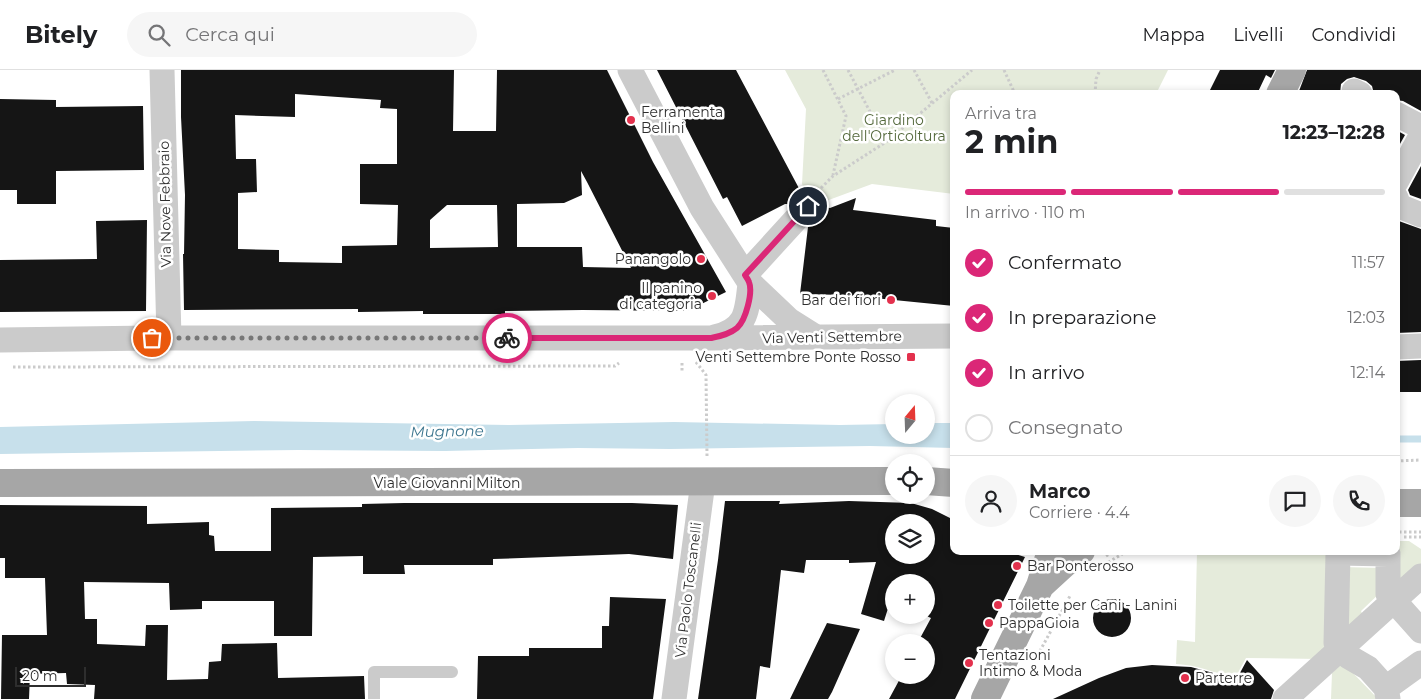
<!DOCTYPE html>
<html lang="it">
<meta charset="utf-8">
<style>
:root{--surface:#fff;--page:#f6f6f6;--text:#202124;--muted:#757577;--line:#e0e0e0;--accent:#db2777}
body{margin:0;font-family:Montserrat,sans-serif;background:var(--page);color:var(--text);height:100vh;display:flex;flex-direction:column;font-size:19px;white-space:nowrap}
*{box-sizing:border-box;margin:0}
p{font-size:16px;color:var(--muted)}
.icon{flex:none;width:28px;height:28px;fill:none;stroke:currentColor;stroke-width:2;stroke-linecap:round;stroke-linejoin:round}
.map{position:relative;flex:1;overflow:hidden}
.details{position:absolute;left:950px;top:20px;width:450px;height:465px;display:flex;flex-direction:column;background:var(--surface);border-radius:10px;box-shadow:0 2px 8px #0003}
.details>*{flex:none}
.needle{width:32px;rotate:19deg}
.tools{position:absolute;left:885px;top:324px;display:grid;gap:10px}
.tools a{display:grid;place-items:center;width:50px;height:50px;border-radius:50%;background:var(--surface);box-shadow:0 2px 8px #0003;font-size:25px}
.scale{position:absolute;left:15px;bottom:12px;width:71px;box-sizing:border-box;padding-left:5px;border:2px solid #2e2e2e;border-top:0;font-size:14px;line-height:18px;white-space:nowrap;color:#2e2e2e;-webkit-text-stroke:4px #fff;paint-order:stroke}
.pin{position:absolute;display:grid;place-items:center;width:42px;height:42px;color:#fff;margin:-21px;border:2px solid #fff;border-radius:50%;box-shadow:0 1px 5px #0007}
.courier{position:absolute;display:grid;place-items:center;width:50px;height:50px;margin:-25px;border:4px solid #db2777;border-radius:50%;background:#fff;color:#222;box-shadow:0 1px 6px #0007}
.summary em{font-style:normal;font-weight:700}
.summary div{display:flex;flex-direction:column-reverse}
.summary{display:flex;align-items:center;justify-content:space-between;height:85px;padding:0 15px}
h1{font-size:32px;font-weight:700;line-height:38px}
.bar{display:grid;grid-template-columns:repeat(4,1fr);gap:8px 5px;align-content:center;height:60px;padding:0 15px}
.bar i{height:6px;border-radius:4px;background:var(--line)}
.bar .active{background:var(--accent)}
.bar p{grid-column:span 4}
.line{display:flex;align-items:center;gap:12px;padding:0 15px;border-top:1px solid var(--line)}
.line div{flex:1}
.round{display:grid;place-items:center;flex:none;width:52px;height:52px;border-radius:26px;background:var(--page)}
ol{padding:0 15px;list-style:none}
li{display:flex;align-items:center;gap:15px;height:55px}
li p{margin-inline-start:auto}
li .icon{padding:5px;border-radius:50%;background:var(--accent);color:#fff;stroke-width:4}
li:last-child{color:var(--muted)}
li i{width:28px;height:28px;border:2px solid var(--line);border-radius:50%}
header{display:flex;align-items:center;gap:30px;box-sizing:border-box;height:70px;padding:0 25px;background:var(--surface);border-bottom:1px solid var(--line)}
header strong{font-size:24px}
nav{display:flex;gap:28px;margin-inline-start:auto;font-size:18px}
.search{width:350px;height:45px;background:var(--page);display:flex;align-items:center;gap:12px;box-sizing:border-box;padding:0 18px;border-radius:28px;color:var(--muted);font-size:19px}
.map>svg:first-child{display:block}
.green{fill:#e5ebdb}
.water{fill:#c7e0eb}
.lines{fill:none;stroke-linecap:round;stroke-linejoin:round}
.stream{stroke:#c7e0eb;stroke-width:7}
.building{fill:#151515;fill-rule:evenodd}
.path{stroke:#cbcbcb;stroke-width:3;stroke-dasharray:2.5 2.5;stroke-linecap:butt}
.lane{stroke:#cbcbcb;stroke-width:12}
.street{stroke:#cbcbcb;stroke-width:25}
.primary{stroke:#a6a6a6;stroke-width:28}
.done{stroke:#777;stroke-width:5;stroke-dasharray:0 9}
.route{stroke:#db2777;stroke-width:6}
.poi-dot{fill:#e3314d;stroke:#fff;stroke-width:2}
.labels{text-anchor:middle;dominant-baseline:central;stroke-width:5;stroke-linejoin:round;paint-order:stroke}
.poi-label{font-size:14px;fill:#2e2e2e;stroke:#fff;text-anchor:start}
.park-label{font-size:14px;fill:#54693c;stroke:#fff}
.street-label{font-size:14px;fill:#2e2e2e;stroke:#fff}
.water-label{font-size:15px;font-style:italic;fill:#3d768f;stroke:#fff}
</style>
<header>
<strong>Bitely</strong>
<div class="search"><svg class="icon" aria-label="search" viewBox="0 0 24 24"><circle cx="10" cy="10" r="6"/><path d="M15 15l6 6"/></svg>Cerca qui</div>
<nav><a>Mappa</a><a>Livelli</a><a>Condividi</a></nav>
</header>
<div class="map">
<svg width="1421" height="629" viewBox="0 0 1421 629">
<rect width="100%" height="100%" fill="#fff"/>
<!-- green -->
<path class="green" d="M785,0H1168L1156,24H954V124L872,114L826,131L810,129L802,114L806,39Z
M1396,471H1409L1421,479V496L1392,521Z
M1197,481H1333L1330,579L1320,589L1246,588L1234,610C1216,602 1197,595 1176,594L1177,570L1195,572Z
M1341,497L1384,498L1383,520L1361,541L1363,546L1339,570Z
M1346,590L1352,602L1378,629H1331L1332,603Z"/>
<!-- water -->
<path class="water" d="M254,351L509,355L674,352L840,355L894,354V365H926V353H954V378L870,376L670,379L578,378L445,381L298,380L0,384V357Z"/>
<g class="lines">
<!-- stream -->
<path class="stream" d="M1396,369H1421"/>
</g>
<!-- building -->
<path class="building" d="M181,0H454L453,61H496L497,0H607L653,92L726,222L687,241L583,240L505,241V244H423V241L358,242V239L184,240L183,184H184L185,125L181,47ZM295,24L381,30L380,38L397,39V94H360V134L398,135L397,175L342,176V193L279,192V180L238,179V123L257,122L256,89H236L235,45L295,47ZM581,101L587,112L631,198L583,197L582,177H517V134L564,133L582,125ZM447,135H497L498,177L430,178V150Z
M657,0H736L802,124L790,134H785L742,156L727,127L723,129Z
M1220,0H1275L1271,8L1266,5L1257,24H1208Z
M1307,0H1421V41L1403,31L1396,30V24H1380L1373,20L1372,16L1366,11L1354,7L1347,9L1341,14L1340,24H1305L1299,21Z
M0,29L56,30V37L143,36L144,100L56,101V134H17V120H0Z
M1396,60L1405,65L1396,81Z
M1421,96V129L1410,125L1408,120Z
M856,128L853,140L936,150V156L954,158V236L844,225L800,224L808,157L819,145L822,137L830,138Z
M147,150L146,241L0,242V190L97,189L96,151Z
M1396,150L1421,159V262L1396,263Z
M1421,290V322H1396V291Z
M725,431H780L779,434L849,431L911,433L932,439L954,450V481H1006L1025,487L955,629H889L902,605H926V572H918L931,548L924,545H926V512H894V530L891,529L884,551L861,544L876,492L849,493V490H806L804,503L781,500L770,598L760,596L756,629H698L718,490ZM894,452H926V485H894Z
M404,433H632L678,435L673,489L629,484L493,489V495H404L405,504H363V486L313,487L312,566H274V531H202V539L170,540L169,513L84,512L85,549H97V574L145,576L146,555H168L167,610L208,609L209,592L221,591L222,574L277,573L278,608L364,606L365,629H94L95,615L67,614L66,603L30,604L29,629H1L2,565H47L45,508H5V488H0V435L147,436V454L209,452V465L214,466L215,481H271V438L362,437V434Z
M610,527L666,529L653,629H477L478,586H529V578H602V556H609Z
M1093 548a19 19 0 1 1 38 0a19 19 0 1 1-38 0Z
M827,553L860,559L832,622L828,629H790Z
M1247,590L1274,620L1271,629H1053L1099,608L1126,598L1152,595L1191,597L1217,604L1235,612Z"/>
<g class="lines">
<!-- path -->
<path class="path" d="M823,0L846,46L833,105
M848,0L886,72
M914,0L932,33
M1004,0L1015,24
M1095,24L1096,9L1100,0
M838,29L895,0
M821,118L833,106L886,72L972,0
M696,292L706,305L707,387
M682,293V301
M13,297L615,296L619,293
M1396,391L1421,390
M1399,462H1421
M1404,467H1421
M1106,486L1114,481
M1104,495L1127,481
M1035,590L1070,526"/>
<!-- lane -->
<path class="lane" d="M374,629V602H452"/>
<!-- street -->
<path class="street" d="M162,0L169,268
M630,0L702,138L750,213L789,250L816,267
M1354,21L1360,24
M1396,44L1421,57
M1396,112L1421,66
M1396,128L1399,136L1421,145
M745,205L808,136
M715,267C747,259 747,242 750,213
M0,270L152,268H711L954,266
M1396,277L1421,276
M1386,618L1368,598L1349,587L1336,573L1338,483L1388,484V524L1421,561
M674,629L703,412
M1285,629L1421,506
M1388,629L1386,618L1421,593"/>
<!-- primary -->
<path class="primary" d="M1280,24L1292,0
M926,411L954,413
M0,413L894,411
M1396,433H1421
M1041,515L1065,493L1081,481
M985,629L1040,516L1051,481"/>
</g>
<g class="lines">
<!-- done -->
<path class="done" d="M152,268H507"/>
<!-- route -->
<path class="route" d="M507,268H711C720,266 730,264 737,258C746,250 753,222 749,212C748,209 746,207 745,205L808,136"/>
</g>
<!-- markers -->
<g class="poi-dot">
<circle cx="631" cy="50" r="5"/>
<circle cx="701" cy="189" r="5"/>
<circle cx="712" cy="226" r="5"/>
<circle cx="891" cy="230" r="5"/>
<rect x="906" y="282" width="10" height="10" rx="2.5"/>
<circle cx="1017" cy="496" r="5"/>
<circle cx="998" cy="535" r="5"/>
<circle cx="989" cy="553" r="5"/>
<circle cx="969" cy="593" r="5"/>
<circle cx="1185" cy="608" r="5"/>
</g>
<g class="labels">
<!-- poi labels -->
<g class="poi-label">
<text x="641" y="42">Ferramenta<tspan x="641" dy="16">Bellini</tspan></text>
<text x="691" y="189" text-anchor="end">Panangolo</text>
<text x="702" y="218" text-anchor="end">Il panino<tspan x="702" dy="16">di categoria</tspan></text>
<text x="881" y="230" text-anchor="end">Bar dei fiori</text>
<text x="901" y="287" text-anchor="end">Venti Settembre Ponte Rosso</text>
<text x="1027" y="496">Bar Ponterosso</text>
<text x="1008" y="535">Toilette per Cani - Lanini</text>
<text x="999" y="553">PappaGioia</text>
<text x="979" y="585">Tentazioni<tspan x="979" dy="16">Intimo &amp; Moda</tspan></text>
<text x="1195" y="608">Parterre</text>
</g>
<!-- park labels -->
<g class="park-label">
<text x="894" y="50">Giardino<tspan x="894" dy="16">dell'Orticoltura</tspan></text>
</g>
<!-- street labels -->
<g class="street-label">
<text transform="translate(165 134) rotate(-91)">Via Nove Febbraio</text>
<text transform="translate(832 267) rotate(-1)">Via Venti Settembre</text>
<text x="447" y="413">Viale Giovanni Milton</text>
<text transform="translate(688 520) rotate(-83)">Via Paolo Toscanelli</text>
</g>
<!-- water labels -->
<g class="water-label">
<text transform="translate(447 361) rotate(-1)">Mugnone</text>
</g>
</g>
</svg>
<div class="tools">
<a><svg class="needle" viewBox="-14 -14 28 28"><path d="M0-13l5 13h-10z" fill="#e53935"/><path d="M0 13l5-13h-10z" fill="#757577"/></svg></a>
<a><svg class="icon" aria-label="locate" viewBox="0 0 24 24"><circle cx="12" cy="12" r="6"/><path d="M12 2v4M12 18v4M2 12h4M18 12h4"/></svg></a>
<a><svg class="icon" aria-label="layers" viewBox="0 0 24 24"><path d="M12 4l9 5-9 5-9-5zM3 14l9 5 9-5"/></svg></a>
<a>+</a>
<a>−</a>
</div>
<div class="scale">20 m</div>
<div class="pin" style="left:152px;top:268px;background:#ea580c"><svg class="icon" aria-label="bag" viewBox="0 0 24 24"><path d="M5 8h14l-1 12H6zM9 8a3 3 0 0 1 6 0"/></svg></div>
<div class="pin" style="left:808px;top:136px;background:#1f2937"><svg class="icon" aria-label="home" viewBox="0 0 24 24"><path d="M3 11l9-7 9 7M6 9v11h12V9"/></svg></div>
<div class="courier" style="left:507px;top:268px"><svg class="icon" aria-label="bike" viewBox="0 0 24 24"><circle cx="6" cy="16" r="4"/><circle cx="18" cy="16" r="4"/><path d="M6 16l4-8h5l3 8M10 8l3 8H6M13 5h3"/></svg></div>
<section class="details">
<div class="summary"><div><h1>2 min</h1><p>Arriva tra</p></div><em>12:23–12:28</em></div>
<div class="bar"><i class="active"></i><i class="active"></i><i class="active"></i><i></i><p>In arrivo · 110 m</p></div>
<ol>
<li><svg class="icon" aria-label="check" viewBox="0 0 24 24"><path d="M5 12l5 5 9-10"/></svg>Confermato<p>11:57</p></li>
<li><svg class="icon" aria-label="check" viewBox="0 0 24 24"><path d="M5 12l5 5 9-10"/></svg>In preparazione<p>12:03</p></li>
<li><svg class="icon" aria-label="check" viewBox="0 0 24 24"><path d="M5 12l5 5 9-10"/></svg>In arrivo<p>12:14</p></li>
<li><i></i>Consegnato</li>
</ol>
<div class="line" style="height:90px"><a class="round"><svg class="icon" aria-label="person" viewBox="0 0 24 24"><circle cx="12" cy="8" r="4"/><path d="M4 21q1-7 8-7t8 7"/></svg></a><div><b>Marco</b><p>Corriere · 4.4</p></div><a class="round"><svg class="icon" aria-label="chat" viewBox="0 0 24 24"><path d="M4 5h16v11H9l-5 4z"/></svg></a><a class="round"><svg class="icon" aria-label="phone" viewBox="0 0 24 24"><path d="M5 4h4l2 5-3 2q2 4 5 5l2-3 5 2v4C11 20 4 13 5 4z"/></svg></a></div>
</section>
</div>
